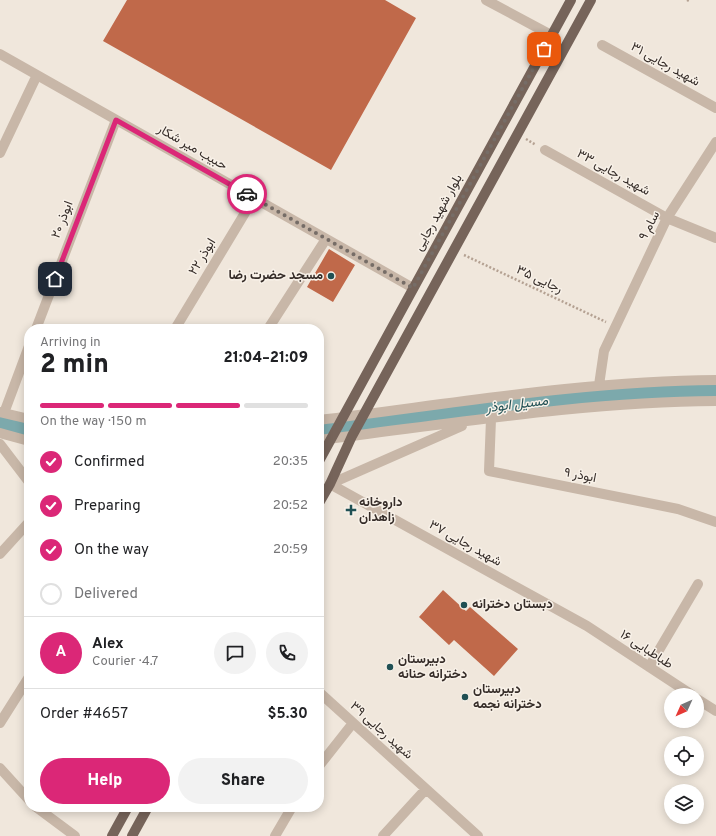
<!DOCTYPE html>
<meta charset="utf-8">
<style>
:root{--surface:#fff;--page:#f2f2f2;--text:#202124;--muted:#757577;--line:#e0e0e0;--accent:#db2777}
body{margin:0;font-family:Overpass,Vazirmatn,sans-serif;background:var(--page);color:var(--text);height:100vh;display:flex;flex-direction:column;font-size:15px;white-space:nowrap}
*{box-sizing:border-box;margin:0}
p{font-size:13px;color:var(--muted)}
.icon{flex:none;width:22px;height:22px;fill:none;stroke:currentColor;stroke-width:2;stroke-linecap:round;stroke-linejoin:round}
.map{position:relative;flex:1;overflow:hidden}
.side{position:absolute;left:24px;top:324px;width:300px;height:488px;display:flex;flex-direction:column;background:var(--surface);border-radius:16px;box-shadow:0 2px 10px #0003}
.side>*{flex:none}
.needle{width:26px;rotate:225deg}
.buttons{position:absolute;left:664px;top:688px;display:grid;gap:8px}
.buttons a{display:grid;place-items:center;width:40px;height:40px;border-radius:50%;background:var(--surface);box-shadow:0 2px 10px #0003;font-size:20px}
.pin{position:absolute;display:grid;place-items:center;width:34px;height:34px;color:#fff;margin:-17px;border-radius:8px;box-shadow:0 2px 6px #0006}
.courier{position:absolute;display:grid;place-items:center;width:40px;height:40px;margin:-20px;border:3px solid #db2777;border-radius:50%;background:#fff;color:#222;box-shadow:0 1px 5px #0007}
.summary em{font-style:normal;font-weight:800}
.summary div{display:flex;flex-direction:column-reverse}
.summary{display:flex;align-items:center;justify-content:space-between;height:68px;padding:0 16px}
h1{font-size:26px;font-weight:800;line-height:30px}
.bar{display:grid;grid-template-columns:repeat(4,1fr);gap:6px 4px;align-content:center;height:48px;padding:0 16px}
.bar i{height:5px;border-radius:3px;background:var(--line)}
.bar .on{background:var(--accent)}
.bar p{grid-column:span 4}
.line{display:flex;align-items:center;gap:10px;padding:0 16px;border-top:1px solid var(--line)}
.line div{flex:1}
.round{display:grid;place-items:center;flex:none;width:42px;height:42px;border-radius:21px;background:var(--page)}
ol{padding:0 16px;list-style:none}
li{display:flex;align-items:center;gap:12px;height:44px}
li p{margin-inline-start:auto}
li .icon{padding:4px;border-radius:50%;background:var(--accent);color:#fff;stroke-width:4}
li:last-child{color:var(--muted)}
li i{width:22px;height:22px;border:2px solid var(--line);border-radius:50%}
.action{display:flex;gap:8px;margin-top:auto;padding:8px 16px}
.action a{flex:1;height:46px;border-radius:24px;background:var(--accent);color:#fff;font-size:16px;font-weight:800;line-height:46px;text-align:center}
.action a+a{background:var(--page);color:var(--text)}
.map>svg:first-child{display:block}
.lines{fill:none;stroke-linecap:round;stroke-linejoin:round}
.canal{stroke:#7ca9ac;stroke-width:15}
.building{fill:#c0694a}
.path{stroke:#b4a192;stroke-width:2.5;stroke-dasharray:2 2;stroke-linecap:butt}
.minor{stroke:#c8b7a8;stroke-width:10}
.major{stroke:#76645a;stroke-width:10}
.done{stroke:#766d67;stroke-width:4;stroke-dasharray:0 7.2}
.route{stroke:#db2777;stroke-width:5}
.poi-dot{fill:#205054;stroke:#f8f1e8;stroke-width:1.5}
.labels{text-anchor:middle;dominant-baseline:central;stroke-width:3;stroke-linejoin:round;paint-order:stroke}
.street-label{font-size:13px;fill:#352c28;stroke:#f8f1e8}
.poi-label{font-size:13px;font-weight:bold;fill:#352c28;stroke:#f8f1e8;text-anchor:start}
.water-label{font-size:14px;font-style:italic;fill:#205054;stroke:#f8f1e8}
</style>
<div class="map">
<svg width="716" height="836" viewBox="0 0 716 836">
<rect width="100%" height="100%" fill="#f0e7dc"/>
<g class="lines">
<!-- canal -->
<path class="canal" d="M0,421L29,429
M319,430L549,401L691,390L716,392"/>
</g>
<!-- building -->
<path class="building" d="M127,0H385L416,18L331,170L103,41Z
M329,249L355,265L333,302L307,287Z
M443,590L466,611L470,607L518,649L494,676L454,640L449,645L419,617Z"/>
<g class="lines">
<!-- path -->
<path class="path" d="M687,0L689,1
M526,139L536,145
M464,255L606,322"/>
<!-- minor -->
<path class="minor" d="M486,0L551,35
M602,45L716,108
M0,54L413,288
M545,150L667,218L716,238
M0,153L37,75
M36,329L116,120
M175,329L254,198
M268,329L326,239
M599,385L604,351L667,218L716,142
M0,412L29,419
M4,413L29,346
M491,419L489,471L678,509L716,522
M319,420C451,404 583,381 716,380
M0,433L29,441
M319,440C451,424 583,402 716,401
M0,444L29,482
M330,484L587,626L692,695
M330,484L462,426
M0,554L29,522
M649,667L698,584
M319,692L478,836
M697,699L716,711
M0,723L29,677
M319,766L353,723
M0,768L29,800
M36,807L75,836
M275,836L292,807
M383,836L426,789"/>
<!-- major -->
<path class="major" d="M319,461L571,0
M319,503L330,484L352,436L591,0
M112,836L128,807
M132,836L148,807"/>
</g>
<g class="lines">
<!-- done -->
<path class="done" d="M247,194L413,288L544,49"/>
<!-- route -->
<path class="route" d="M55,279L116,120L247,194"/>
</g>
<!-- markers -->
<g class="poi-dot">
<circle cx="331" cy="276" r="4"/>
<path d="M349 504h4v4h4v4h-4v4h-4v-4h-4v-4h4z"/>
<circle cx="464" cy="605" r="4"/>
<circle cx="390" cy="667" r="4"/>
<circle cx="465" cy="697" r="4"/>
</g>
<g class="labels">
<!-- street labels -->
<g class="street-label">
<text transform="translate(665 65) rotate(29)">شهید رجایی ۳۱</text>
<text transform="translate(192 148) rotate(30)">حبیب میر شکار</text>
<text transform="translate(613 173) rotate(29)">شهید رجایی ۳۳</text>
<text transform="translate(439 213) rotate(-61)">بلوار شهید رجایی</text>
<text transform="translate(63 220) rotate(-69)">ابوذر ۲۰</text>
<text transform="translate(650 226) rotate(-63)">سام ۹</text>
<text transform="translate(203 257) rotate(-59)">ابوذر ۲۲</text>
<text transform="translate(539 280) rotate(25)">رجایی ۳۵</text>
<text transform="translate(580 476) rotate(11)">ابوذر ۹</text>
<text transform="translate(465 544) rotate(29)">شهید رجایی ۳۷</text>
<text transform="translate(646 650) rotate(33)">طباطبایی ۱۶</text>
<text transform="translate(381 731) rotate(42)">شهید رجایی ۳۹</text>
</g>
<!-- poi labels -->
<g class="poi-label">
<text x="323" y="276" text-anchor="end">مسجد حضرت رضا</text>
<text x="359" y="503">داروخانه<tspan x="359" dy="15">زاهدان</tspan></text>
<text x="472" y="605">دبستان دخترانه</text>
<text x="398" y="660">دبیرستان<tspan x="398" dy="15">دخترانه حنانه</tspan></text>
<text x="473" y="690">دبیرستان<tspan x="473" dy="15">دخترانه نجمه</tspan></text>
</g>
<!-- water labels -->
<g class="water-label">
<text transform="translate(517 405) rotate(-7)">مسیل ابوذر</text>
</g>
</g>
</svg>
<div class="buttons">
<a><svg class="needle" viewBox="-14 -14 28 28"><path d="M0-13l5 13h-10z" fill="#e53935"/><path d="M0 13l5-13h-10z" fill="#757577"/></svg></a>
<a><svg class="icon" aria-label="locate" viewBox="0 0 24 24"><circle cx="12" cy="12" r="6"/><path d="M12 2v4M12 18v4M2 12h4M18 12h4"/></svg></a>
<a><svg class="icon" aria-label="layers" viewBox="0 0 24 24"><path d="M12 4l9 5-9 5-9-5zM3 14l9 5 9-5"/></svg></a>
</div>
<div class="pin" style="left:544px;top:49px;background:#ea580c"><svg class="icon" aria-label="bag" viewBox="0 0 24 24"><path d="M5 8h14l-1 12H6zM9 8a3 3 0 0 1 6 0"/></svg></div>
<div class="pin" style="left:55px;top:279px;background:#1f2937"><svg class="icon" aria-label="home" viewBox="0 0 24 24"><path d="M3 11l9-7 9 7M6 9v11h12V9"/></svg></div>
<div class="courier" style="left:247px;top:194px"><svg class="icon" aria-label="car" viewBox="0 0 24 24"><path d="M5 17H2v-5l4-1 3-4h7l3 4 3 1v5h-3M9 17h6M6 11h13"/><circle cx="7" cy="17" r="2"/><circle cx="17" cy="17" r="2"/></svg></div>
<section class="side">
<div class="summary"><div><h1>2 min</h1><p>Arriving in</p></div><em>21:04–21:09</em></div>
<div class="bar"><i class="on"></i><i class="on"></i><i class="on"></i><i></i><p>On the way · 150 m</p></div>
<ol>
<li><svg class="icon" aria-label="check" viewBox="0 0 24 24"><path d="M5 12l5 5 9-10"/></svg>Confirmed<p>20:35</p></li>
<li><svg class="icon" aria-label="check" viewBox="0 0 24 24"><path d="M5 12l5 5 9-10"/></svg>Preparing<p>20:52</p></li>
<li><svg class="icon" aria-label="check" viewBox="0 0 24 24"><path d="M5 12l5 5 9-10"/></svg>On the way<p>20:59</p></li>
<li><i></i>Delivered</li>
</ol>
<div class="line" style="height:72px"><b class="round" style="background:var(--accent);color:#fff">A</b><div><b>Alex</b><p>Courier · 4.7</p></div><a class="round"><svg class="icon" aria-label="chat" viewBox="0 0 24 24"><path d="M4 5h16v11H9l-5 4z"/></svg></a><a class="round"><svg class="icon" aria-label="phone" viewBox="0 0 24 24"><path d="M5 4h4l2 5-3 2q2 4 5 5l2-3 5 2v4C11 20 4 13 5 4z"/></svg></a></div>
<div class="line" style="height:52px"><div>Order #4657</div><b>$5.30</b></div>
<div class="action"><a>Help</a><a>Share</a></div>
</section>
</div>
